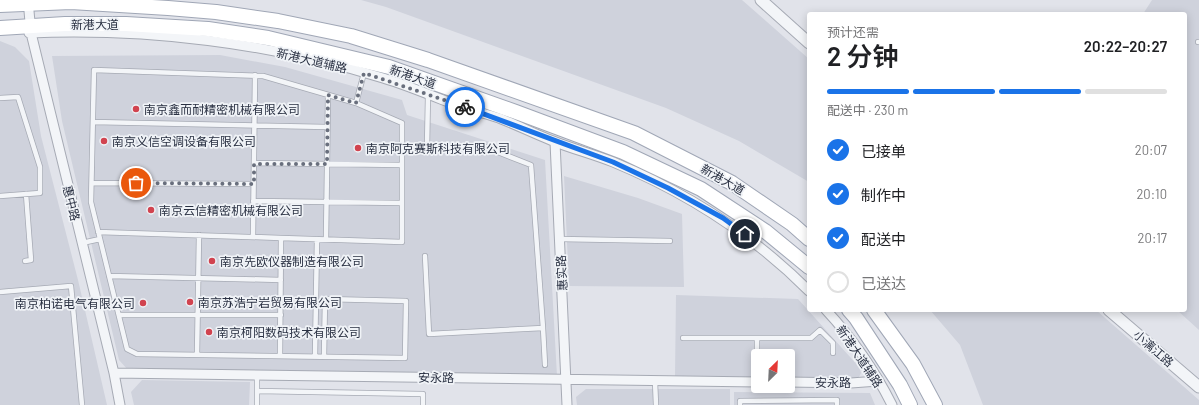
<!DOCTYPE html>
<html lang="zh">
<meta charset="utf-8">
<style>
:root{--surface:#fff;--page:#f6f6f6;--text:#202124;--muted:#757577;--line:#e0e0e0;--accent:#1a73e8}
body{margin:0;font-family:Barlow,"Noto Sans SC",sans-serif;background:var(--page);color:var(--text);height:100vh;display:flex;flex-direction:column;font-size:15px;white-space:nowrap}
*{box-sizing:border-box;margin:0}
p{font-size:13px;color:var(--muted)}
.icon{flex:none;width:22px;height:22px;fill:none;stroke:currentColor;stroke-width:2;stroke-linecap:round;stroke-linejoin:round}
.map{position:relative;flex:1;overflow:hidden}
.side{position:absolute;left:807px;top:12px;width:380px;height:300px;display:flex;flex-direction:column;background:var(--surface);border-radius:4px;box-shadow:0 2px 10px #0003}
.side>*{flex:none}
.needle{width:26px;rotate:24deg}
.fabs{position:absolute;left:751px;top:349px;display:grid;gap:8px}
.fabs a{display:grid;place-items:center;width:44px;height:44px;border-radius:4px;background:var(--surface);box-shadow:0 2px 10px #0003;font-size:20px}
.pin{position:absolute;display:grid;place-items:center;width:34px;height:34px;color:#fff;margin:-17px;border:2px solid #fff;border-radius:50%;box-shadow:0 1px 4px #0007}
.courier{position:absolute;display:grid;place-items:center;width:40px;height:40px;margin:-20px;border:3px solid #1a73e8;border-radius:50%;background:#fff;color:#222;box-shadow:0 1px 5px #0007}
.summary em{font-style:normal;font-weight:600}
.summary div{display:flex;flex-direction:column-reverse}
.summary{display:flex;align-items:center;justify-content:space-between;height:68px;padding:0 20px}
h1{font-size:26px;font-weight:600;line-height:30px}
.bar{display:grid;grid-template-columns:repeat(4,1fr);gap:6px 4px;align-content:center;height:48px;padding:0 20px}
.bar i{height:5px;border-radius:3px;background:var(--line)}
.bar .on{background:var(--accent)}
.bar p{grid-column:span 4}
ol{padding:0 20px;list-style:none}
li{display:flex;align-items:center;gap:12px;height:44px}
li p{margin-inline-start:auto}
li .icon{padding:4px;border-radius:50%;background:var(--accent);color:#fff;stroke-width:4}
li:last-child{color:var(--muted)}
li i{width:22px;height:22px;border:2px solid var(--line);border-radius:50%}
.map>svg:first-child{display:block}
.built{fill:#cfd2dc}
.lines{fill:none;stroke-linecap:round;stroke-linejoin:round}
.service-casing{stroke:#a6aab4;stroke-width:6}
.minor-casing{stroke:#a6aab4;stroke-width:11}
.tertiary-casing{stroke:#a6aab4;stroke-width:13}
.primary-casing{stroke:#a0a7b6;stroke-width:16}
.service{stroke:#f3f5f8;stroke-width:4.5}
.minor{stroke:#f3f5f8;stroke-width:9}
.tertiary{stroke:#f3f5f8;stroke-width:11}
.primary{stroke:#fff;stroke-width:14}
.done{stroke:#696f7d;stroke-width:4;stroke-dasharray:0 7.2}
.route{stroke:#1a73e8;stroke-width:5}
.poi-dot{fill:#d1434f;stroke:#f0f3f7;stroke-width:1.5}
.labels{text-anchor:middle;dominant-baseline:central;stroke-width:3.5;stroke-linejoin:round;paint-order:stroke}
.street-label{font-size:12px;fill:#293042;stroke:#f0f3f7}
.poi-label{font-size:12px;fill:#293042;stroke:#f0f3f7;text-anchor:start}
</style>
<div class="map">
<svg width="1199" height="405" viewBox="0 0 1199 405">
<rect width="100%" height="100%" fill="#e1e3ea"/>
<!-- built -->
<path class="built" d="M361,0H742L809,59V182L739,141L666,108L386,7Z
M1152,0H1199V330L1177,310H1185V14H1143Z
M0,41L15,47L29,61L41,136L78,280L107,405H0Z
M220,55L285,67L402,100L407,115L545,160L557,376L128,370L119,360L62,121L52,56Z
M564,176L638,198L682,214L684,287L569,286Z
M676,295L798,299L859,367L861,373L858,379L788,378V356H758V378L675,376Z
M930,310H1096L1199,400V405H983L960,345Z
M142,380L250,382L249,405H134L131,392Z
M586,389H730V405H577L576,397Z
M734,392L870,393L875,405H734Z"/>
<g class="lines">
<!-- service casing -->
<g class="service-casing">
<path id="service" d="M1198,42H1199
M0,98L18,97L40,167V193L0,196
M93,122L327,127
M254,163L402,165
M92,183L253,184
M253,201L402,203
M98,232L281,238
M253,237L255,75
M326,239L328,95
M559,239L670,241
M82,243L100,239
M425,256L429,334L543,328L531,165L480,145L427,148L428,94
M25,261L31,260L26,194
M109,276L281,280
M0,292L71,286L82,405
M119,315H281
M543,328L545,365
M683,338H811L820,330L833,343V353
M197,355L199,235
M757,355V338
M280,356L281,238L402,242V123L356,103
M315,357L317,239
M324,357L325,299L406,301L405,358L137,354L127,349L91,202L94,70L263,76L356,103L364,73
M655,381L656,405
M757,382V367
M257,391V375
M257,405V391L423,394V405
M740,405V401L837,400V405"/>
</g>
<!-- minor casing -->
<g class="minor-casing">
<path id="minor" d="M28,0L31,33L114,373L120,405
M29,33C148,28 270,43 383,78C403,84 423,92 443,100C461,107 480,112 499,118C517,125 535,134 553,141C573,149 593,154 613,162C688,193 752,234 809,291
M555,142L567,405
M826,310C852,338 875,371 892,405
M114,373L758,382
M788,382L851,383L878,381"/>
</g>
<!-- tertiary casing -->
<g class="tertiary-casing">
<path id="tertiary" d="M761,0L809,43
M1109,310L1199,387"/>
</g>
<!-- primary casing -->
<g class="primary-casing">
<path id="primary" d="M0,5L71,2L168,8L216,12L278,21L351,36L428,60L634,133L732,183L792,224L809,239
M0,28L65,24H126L208,29L268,38L389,67L516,112L623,152L701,189L765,231L809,267
M849,310L856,318L900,385L910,405
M874,310L913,364L935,405"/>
</g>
<!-- service -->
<use href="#service" class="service"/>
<!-- minor -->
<use href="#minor" class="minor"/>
<!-- tertiary -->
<use href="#tertiary" class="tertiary"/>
<!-- primary -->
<use href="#primary" class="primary"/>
</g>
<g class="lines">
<!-- done -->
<path class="done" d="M136,183L254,184V164H327L328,95L356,103L364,73L465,107"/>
<!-- route -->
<path class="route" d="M465,107L613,162L668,188L723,218L745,234"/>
</g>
<!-- markers -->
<g class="poi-dot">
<circle cx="136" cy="109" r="4"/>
<circle cx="104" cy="141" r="4"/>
<circle cx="358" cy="148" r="4"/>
<circle cx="151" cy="210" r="4"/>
<circle cx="212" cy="261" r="4"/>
<circle cx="190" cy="302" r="4"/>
<circle cx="143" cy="303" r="4"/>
<circle cx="209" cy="332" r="4"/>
</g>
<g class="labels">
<!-- street labels -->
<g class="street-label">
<text x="95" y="24">新港大道</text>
<text transform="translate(312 60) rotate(13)">新港大道辅路</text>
<text transform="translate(413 76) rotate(19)">新港大道</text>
<text transform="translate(723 179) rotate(30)">新港大道</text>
<text transform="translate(72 203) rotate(76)">惠中路</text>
<text transform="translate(561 273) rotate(-93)">惠实路</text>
<text transform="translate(1154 348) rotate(41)">小漓江路</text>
<text transform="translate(860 356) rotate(56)">新港大道辅路</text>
<text transform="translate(436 377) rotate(1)">安永路</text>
<text x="833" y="382">安永路</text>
</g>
<!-- poi labels -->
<g class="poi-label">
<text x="144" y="109">南京鑫而耐精密机械有限公司</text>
<text x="112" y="141">南京义信空调设备有限公司</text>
<text x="366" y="148">南京阿克赛斯科技有限公司</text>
<text x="159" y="210">南京云信精密机械有限公司</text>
<text x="220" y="261">南京先欧仪器制造有限公司</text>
<text x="198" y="302">南京苏浩宁岩贸易有限公司</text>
<text x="135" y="303" text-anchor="end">南京柏诺电气有限公司</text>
<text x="217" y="332">南京柯阳数码技术有限公司</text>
</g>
</g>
</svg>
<div class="fabs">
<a><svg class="needle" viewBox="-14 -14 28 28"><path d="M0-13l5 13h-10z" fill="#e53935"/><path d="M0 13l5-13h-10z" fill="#757577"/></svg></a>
</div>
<div class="pin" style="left:136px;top:183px;background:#ea580c"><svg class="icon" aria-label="bag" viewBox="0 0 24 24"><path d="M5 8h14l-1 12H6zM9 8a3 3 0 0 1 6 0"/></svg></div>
<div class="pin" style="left:745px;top:234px;background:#1f2937"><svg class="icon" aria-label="home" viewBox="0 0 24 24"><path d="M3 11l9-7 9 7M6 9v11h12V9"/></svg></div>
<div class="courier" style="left:465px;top:107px"><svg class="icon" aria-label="bike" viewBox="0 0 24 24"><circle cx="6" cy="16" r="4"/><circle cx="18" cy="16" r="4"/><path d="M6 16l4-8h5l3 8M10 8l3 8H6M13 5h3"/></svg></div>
<section class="side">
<div class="summary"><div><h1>2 分钟</h1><p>预计还需</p></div><em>20:22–20:27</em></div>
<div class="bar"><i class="on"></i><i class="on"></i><i class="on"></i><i></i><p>配送中 · 230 m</p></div>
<ol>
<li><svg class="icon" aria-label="check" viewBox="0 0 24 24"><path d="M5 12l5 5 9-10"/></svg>已接单<p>20:07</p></li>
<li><svg class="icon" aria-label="check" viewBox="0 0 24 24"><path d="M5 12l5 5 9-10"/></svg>制作中<p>20:10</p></li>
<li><svg class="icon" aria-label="check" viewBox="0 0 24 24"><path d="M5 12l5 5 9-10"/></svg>配送中<p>20:17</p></li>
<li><i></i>已送达</li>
</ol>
</section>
</div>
